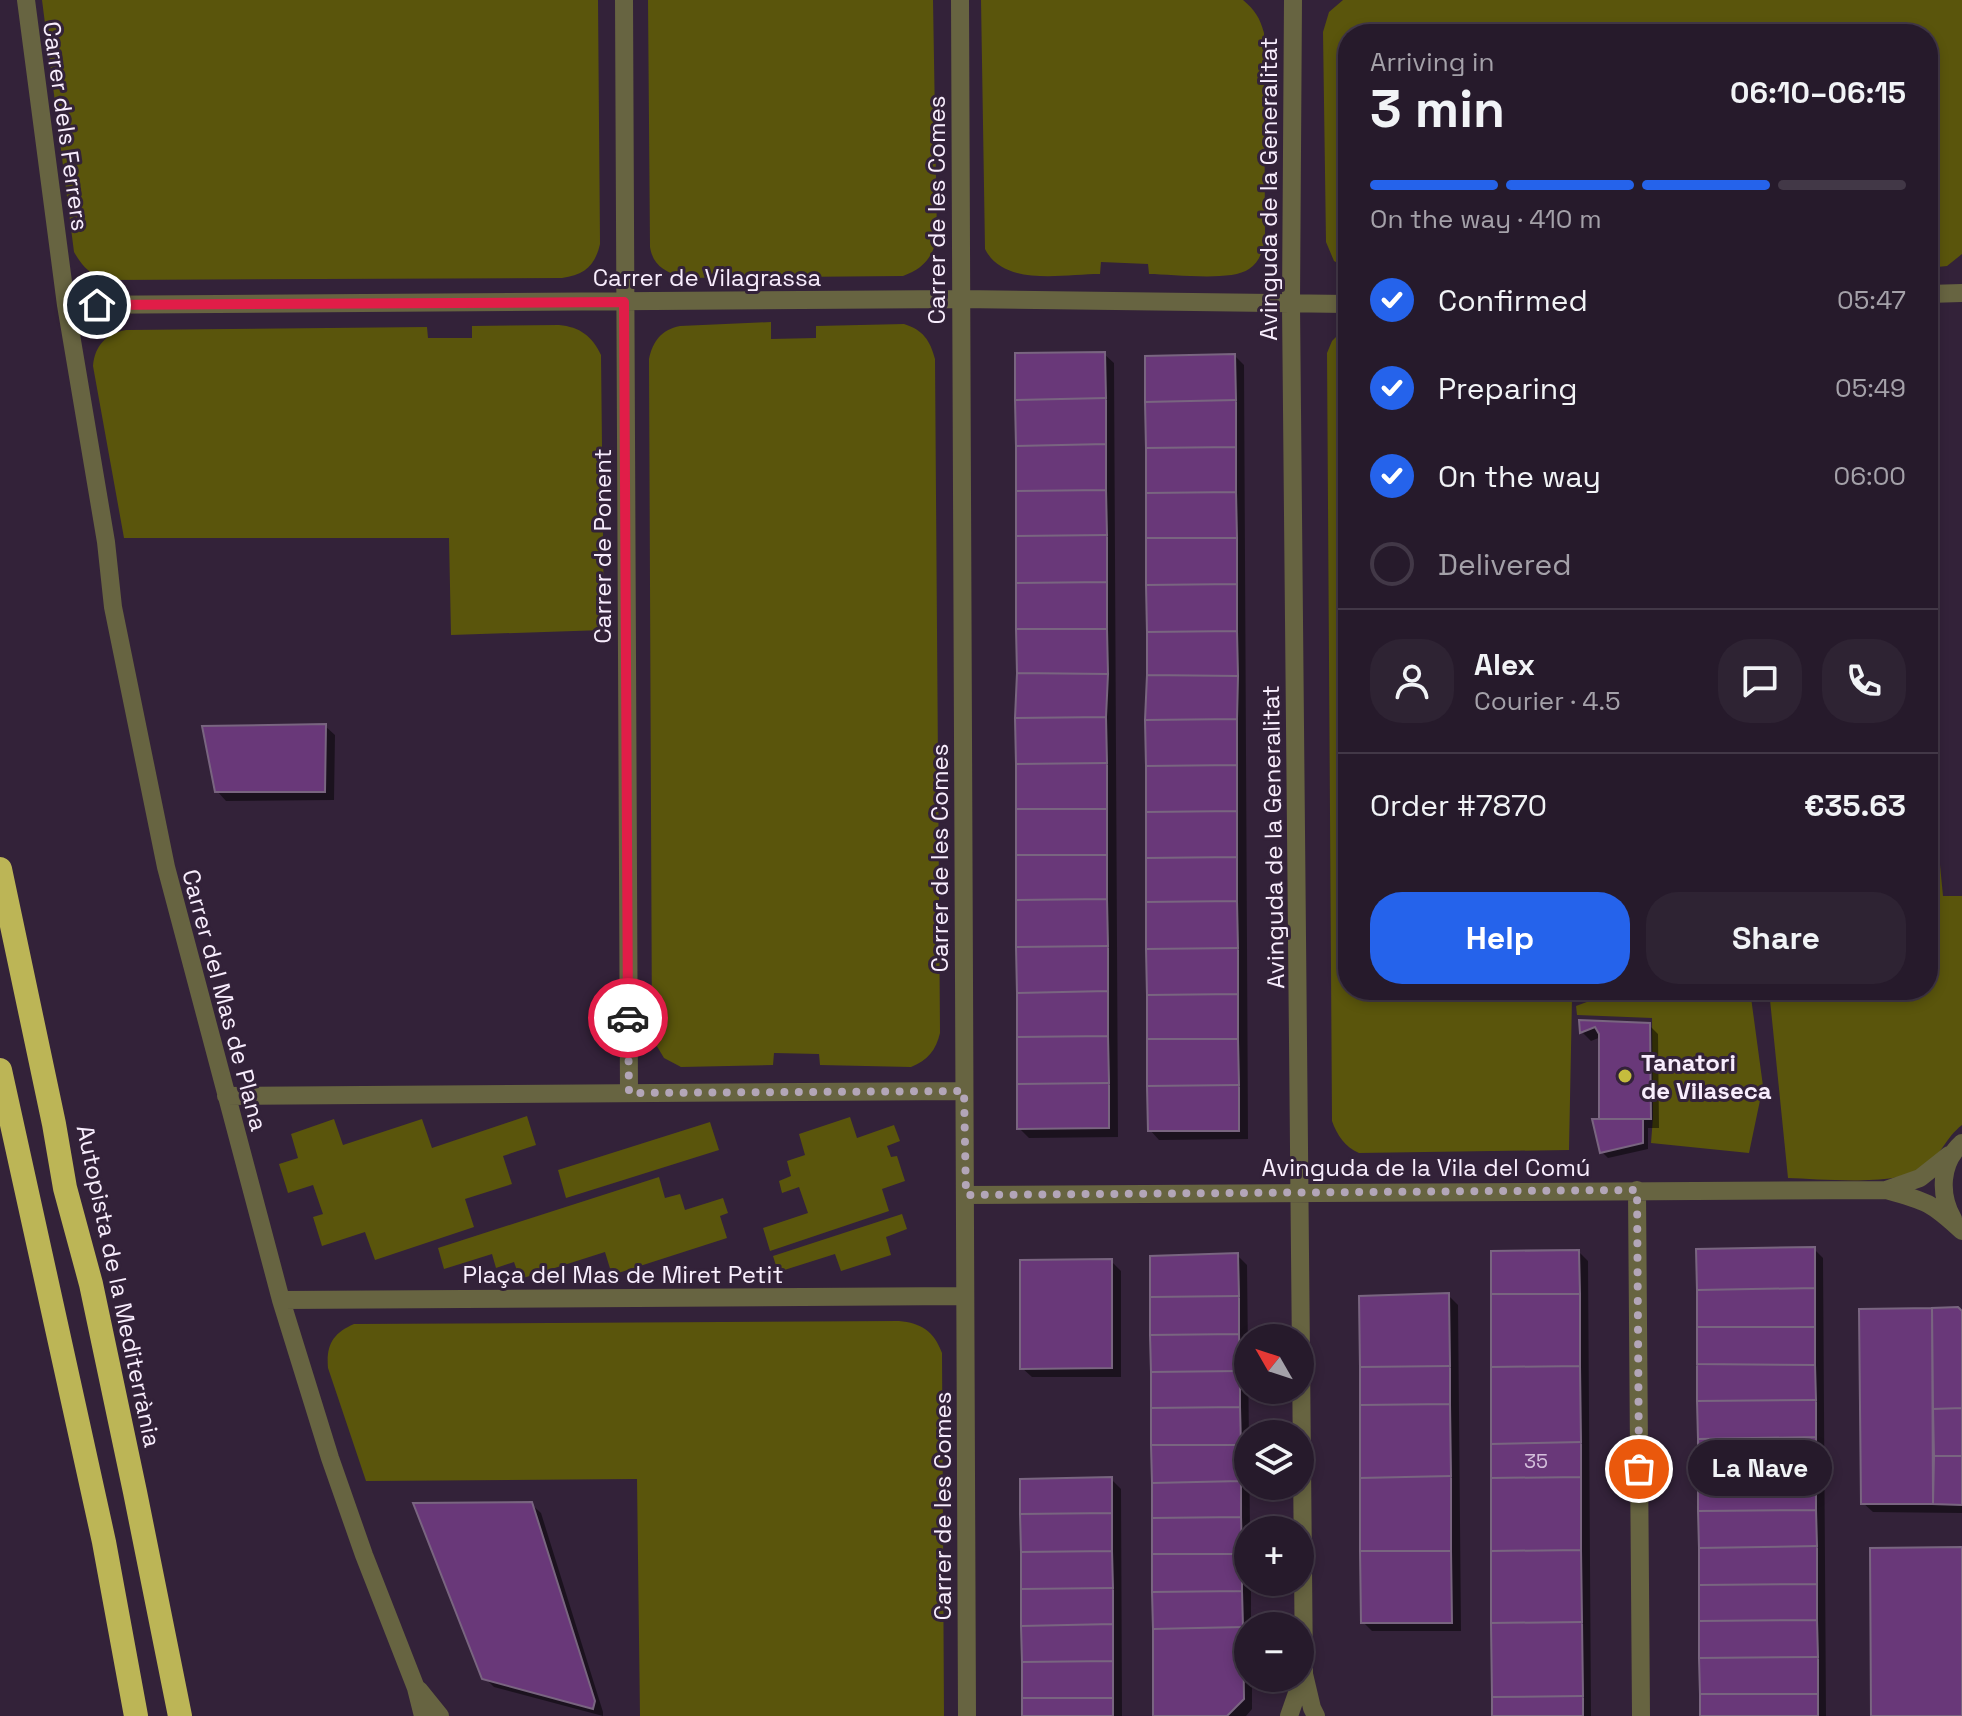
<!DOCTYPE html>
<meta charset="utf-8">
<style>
:root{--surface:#261a2b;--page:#2e2333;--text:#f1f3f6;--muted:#a4a1a9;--line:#423847;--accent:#2563eb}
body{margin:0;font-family:"Space Grotesk",sans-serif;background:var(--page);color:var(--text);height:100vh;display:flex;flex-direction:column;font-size:30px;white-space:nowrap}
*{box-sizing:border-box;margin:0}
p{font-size:26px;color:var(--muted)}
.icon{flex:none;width:44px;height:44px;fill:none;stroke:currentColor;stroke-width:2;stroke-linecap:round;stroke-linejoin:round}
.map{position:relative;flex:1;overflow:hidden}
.sheet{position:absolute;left:1338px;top:24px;width:600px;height:976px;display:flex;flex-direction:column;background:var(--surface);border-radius:32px;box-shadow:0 4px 12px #0003,0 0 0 2px var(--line)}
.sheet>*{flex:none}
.needle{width:52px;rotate:309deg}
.fabs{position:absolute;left:1234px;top:1324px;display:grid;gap:16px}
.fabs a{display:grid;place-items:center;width:80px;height:80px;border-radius:50%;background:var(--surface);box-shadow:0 4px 12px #0003,0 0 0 2px var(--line);font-size:40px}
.pin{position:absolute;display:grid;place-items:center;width:68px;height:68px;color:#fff;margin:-34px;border:4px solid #fff;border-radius:50%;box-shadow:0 2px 8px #0007}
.courier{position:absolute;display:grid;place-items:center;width:80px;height:80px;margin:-40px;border:6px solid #e11d48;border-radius:50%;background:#fff;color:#222;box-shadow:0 2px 10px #0007}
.bubble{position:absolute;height:56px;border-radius:28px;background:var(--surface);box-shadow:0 4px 12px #0003,0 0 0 2px var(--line);font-size:26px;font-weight:800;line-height:56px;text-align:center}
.head em{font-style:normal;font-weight:800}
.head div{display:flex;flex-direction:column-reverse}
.head{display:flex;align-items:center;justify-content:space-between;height:136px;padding:0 32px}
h1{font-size:52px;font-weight:800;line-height:60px}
.bar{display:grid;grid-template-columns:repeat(4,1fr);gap:12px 8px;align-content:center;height:96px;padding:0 32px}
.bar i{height:10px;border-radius:6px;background:var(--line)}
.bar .current{background:var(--accent)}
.bar p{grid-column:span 4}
.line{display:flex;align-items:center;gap:20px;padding:0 32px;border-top:2px solid var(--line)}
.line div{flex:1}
.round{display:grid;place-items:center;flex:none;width:84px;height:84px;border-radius:32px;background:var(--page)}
ol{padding:0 32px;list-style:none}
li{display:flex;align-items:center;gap:24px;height:88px}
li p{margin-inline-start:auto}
li .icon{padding:8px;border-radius:50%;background:var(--accent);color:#fff;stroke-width:4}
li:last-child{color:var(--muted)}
li i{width:44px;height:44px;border:4px solid var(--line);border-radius:50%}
.primary-button{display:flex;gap:16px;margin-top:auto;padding:16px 32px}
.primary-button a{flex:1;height:92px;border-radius:32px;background:var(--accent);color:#fff;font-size:32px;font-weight:800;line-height:92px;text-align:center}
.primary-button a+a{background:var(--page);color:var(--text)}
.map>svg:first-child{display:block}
.green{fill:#5a550c}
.shadow{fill:#0007}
.building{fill:#693879;stroke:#796580;stroke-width:2}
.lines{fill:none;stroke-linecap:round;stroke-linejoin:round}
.minor{stroke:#676441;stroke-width:18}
.motorway{stroke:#bcb556;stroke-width:24}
.done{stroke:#b3a6b8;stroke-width:8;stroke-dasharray:0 14.4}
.route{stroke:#e11d48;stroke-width:10}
.poi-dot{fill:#c5bc3d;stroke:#332239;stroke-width:3}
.labels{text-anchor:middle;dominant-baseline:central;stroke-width:6;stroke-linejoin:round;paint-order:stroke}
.number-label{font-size:20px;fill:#d4c0dc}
.street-label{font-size:24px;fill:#f8edfd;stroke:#332239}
.poi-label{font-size:24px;font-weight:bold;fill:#f8edfd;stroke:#332239;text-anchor:start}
</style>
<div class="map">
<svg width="1962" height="1716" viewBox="0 0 1962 1716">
<rect width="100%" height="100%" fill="#332239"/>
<!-- green -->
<path class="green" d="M42,0H598L600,244C595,266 584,275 562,278L109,280C91,275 83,268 74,252Z
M648,0H933L937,238C932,259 922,269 903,276L682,278C665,271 653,266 650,247Z
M981,0H1243C1255,10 1260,18 1264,33L1265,236C1264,248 1260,262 1249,269C1231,282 1172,274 1149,274L1148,264L1101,262L1100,274C1063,274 1004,287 985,249Z
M1343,0H1962V254L1947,266L1928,268V34H1348V269L1334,261L1326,242L1323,32L1329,12Z
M771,322V339L816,338V326L904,324C923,330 930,340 935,359L940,1033C936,1050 928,1060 911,1067L820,1065L819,1054L774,1053L773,1065L681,1067L664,1058L652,1038L649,359C653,341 661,330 680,326Z
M559,325C580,327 592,336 601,355L604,630L451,635L449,538H124L93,366C95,345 106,334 126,330L427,327L428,338H472V326Z
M1348,325V990H1593L1572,999L1569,1150L1359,1153C1345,1147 1337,1135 1332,1121L1327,353L1332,341Z
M1928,354H1931L1937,595L1928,596Z
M1928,739L1943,896H1962V1125C1946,1137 1939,1158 1925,1167C1897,1187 1823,1179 1788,1178L1769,990H1928Z
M1619,990H1750L1763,1086L1749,1153L1651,1143L1653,1117L1652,1018L1577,1015L1576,1006Z
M527,1116L536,1145L503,1156L512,1184L465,1199L474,1227L375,1260L365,1232L322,1246L313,1217L323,1214L313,1185L288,1193L279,1164L298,1158L291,1134L334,1119L343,1145L422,1119L432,1148Z
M850,1117L857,1138L894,1125L900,1141L887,1146L891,1157L897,1156L905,1181L882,1189L889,1211L770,1251L763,1228L808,1213L799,1187L782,1193L779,1181L791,1176L787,1161L805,1155L799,1134Z
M710,1122L719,1150L566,1198L558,1170Z
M659,1177L665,1198L680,1194L685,1210L723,1198L728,1213L720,1216L727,1238L612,1275L605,1252L520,1279L514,1262L496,1268L492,1254L444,1269L438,1248Z
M902,1214L907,1229L886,1237L891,1255L841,1271L835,1254L778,1272L773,1256Z
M899,1321C921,1323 934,1331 942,1353L944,1716H640L637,1479L366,1481L328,1368C326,1345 333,1333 354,1324Z"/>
<!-- shadow -->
<path class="shadow" d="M1104,354L1114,363L1118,1137L1029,1138L1019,1128Z
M1235,356L1244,365L1248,1139L1159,1140L1150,1130Z
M325,726L335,735L334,800L226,801L217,791Z
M1581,1022L1649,1025L1658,1034L1659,1128H1648V1149L1608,1158L1602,1152L1604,1121L1601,1037L1591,1041L1582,1032Z
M1814,1249L1823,1258L1826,1716H1702Z
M1579,1252L1588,1261L1591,1716H1493Z
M1237,1255L1247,1265L1250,1530H1248V1582H1251V1626H1248V1678H1252V1709L1246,1716H1155Z
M1111,1261L1121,1271V1377H1032L1022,1368Z
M1448,1295L1458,1305L1461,1631H1372L1363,1622Z
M1957,1310L1962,1313V1513L1873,1512L1863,1503L1861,1311Z
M1111,1479L1121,1489L1122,1716H1024Z
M531,1504L541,1513L603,1712V1716L494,1687L484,1677Z"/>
<!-- building -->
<path class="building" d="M1105,352L1106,398L1015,400V353Z
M1235,354L1236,400L1145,402V356Z
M1106,398V444L1016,446L1015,400Z
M1236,400V447L1146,448L1145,402Z
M1106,444V490L1016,491V446Z
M1236,447V492L1146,493V448Z
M1106,490L1107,535L1016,536V491Z
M1236,492L1237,538H1146V493Z
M1107,535V582L1016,583V536Z
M1146,538H1237V584L1146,585Z
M1107,582V629H1016V583Z
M1237,584V631L1147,632L1146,585Z
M1016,629H1107L1108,674L1017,673Z
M1237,631L1238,676L1147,675V632Z
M1017,673L1108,674L1106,717L1015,718Z
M1147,675L1238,676L1237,719L1145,720Z
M1106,717L1107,763L1016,764L1015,718Z
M1237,719V765L1146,766L1145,720Z
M326,724L325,792H215L202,726Z
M1107,763V809H1016V764Z
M1237,765V811L1146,812V766Z
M1016,809H1107V855H1016Z
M1237,811V857L1146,858V812Z
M1016,855H1107V899L1016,900Z
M1237,857V901L1146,902V858Z
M1107,899L1108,946L1016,947V900Z
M1237,901L1238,948L1146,949V902Z
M1108,946V991L1017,993L1016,947Z
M1238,948V994L1147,995L1146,949Z
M1108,991V1036L1017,1037V993Z
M1238,994V1039H1147V995Z
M1579,1020L1650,1023L1651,1119H1599V1034L1595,1027L1580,1033Z
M1108,1036L1109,1083L1017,1084V1037Z
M1147,1039H1238L1239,1085L1147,1086Z
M1109,1083V1128L1017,1129V1084Z
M1239,1085V1131H1148L1147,1086Z
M1592,1119H1643V1143L1600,1153Z
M1815,1247V1288L1697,1290L1696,1249Z
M1579,1250L1580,1294H1491V1251Z
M1238,1253L1239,1296L1150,1297V1256Z
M1112,1259V1368L1020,1369V1260Z
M1815,1288V1327H1697V1290Z
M1449,1293L1450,1366L1360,1367L1359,1296Z
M1491,1294H1580V1366L1491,1367Z
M1239,1296V1334L1150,1335V1297Z
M1958,1307L1962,1311V1408L1933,1409L1932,1308Z
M1932,1308L1933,1504H1861L1859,1309Z
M1697,1327H1815V1365L1697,1364Z
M1239,1334L1240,1371L1151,1372L1150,1335Z
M1697,1364L1815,1365L1816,1400L1697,1401Z
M1450,1366V1404L1360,1405V1367Z
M1580,1366L1581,1442L1491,1444V1367Z
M1240,1371V1407L1151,1408V1372Z
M1816,1400V1437L1698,1439L1697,1401Z
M1450,1404L1451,1476L1360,1478V1405Z
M1240,1407L1241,1445H1151V1408Z
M1962,1408V1456H1934L1933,1409Z
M1816,1437V1474L1698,1475V1439Z
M1581,1442V1477L1491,1478V1444Z
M1151,1445H1241V1481L1152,1483Z
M1934,1456H1962V1505L1933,1504Z
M1816,1474V1510L1698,1511V1475Z
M1451,1476V1551H1360V1478Z
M1112,1477V1513L1020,1514V1479Z
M1581,1477V1550L1491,1551V1478Z
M1241,1481V1517L1152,1518V1483Z
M532,1502L595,1701L593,1709L482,1679L413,1503Z
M1816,1510L1817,1546L1699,1548L1698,1511Z
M1112,1513V1551L1021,1552L1020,1514Z
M1241,1517L1242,1554H1152V1518Z
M1817,1546V1584L1699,1585V1548Z
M1962,1547V1716H1871L1870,1548Z
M1581,1550L1582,1622L1491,1623V1551Z
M1112,1551L1113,1588L1021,1589V1552Z
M1360,1551H1451L1452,1623H1361Z
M1152,1554H1242V1591L1152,1592Z
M1817,1584V1620L1699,1621V1585Z
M1113,1588V1624L1021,1626V1589Z
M1242,1591L1243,1627L1153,1629L1152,1592Z
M1817,1620L1818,1657L1699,1658V1621Z
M1582,1622L1583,1696L1492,1697L1491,1623Z
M1113,1624V1661L1022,1662L1021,1626Z
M1243,1627L1244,1699L1227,1716H1153V1629Z
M1818,1657V1694H1700L1699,1658Z
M1113,1661V1698H1022V1662Z
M1700,1694H1818V1716H1700Z
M1583,1696V1716H1492V1697Z
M1022,1698H1113V1716H1022Z"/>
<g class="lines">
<!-- minor -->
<path class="minor" d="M26,0L66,305L106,542L113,607L166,867L281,1300L330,1458L364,1555L416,1688L423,1716
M624,0L629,1093
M960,0L967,1716
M1293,0L1291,304L1304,1674L1312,1708L1316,1716
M1928,294L1962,293
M66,305L960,299L1348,304
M226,1096L964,1091
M1637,1190L1641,1716
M1886,1190L1920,1178L1949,1155
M966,1195L1886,1190C1926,1201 1931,1202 1962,1231
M1953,1219C1939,1194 1940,1163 1962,1143
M281,1300L965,1296
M419,1690L440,1716
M1289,1716L1303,1676"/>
<!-- motorway -->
<path class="motorway" d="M0,869L54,1124L65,1188L91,1284L135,1492L180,1716
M0,1070L104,1542L136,1716"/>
</g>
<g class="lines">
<!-- done -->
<path class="done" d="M628,1018L629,1093L964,1091L966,1195L1637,1190L1639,1469"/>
<!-- route -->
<path class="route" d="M97,305L624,302L628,1018"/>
</g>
<!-- markers -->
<circle class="poi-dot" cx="1625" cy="1076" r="8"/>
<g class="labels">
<!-- number labels -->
<g class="number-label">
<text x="1536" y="1461">35</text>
</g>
<!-- street labels -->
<g class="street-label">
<text transform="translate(66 126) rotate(82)">Carrer dels Ferrers</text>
<text transform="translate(1268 189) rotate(-90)">Avinguda de la Generalitat</text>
<text transform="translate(936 210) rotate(-90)">Carrer de les Comes</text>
<text x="707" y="277">Carrer de Vilagrassa</text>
<text transform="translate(602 546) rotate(-90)">Carrer de Ponent</text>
<text transform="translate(1273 837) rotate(-91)">Avinguda de la Generalitat</text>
<text transform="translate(939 858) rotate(-90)">Carrer de les Comes</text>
<text transform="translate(225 1000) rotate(75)">Carrer del Mas de Plana</text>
<text x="1426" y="1167">Avinguda de la Vila del Comú</text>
<text x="623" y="1274">Plaça del Mas de Miret Petit</text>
<text transform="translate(119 1286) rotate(78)">Autopista de la Mediterrània</text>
<text transform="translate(942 1506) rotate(-90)">Carrer de les Comes</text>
</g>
<!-- poi labels -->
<g class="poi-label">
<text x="1641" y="1062">Tanatori<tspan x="1641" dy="28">de Vilaseca</tspan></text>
</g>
</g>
</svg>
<div class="fabs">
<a><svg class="needle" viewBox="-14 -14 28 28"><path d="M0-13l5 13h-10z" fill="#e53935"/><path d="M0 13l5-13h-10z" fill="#a4a1a9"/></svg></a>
<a><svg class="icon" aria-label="layers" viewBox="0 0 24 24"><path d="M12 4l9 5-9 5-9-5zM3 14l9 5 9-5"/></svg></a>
<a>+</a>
<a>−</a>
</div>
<div class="pin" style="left:1639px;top:1469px;background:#ea580c"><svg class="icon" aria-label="bag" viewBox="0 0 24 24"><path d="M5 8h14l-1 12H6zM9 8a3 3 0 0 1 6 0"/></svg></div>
<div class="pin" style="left:97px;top:305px;background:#1f2937"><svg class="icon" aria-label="home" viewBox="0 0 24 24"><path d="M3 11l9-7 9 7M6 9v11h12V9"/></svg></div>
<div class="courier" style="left:628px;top:1018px"><svg class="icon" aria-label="car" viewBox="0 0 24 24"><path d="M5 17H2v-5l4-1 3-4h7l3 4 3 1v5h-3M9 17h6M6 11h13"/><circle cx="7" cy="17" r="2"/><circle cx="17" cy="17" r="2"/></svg></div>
<div class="bubble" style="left:1688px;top:1440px;width:144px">La Nave</div>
<section class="sheet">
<div class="head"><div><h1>3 min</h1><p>Arriving in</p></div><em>06:10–06:15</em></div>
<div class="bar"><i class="current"></i><i class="current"></i><i class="current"></i><i></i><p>On the way · 410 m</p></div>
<ol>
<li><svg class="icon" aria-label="check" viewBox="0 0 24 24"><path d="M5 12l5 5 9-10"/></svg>Confirmed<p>05:47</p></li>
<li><svg class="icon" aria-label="check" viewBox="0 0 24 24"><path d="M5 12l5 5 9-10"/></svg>Preparing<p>05:49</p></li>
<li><svg class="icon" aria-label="check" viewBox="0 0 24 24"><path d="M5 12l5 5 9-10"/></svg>On the way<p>06:00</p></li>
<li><i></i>Delivered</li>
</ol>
<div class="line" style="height:144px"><a class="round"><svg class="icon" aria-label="person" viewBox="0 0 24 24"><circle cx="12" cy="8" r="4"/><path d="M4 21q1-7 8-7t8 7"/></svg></a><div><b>Alex</b><p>Courier · 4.5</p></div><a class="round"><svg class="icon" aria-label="chat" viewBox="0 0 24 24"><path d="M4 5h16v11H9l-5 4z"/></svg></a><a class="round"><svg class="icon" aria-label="phone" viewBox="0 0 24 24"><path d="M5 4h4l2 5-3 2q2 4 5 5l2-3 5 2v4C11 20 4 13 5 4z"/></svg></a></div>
<div class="line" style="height:104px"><div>Order #7870</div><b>€35.63</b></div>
<div class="primary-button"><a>Help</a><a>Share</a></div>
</section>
</div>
